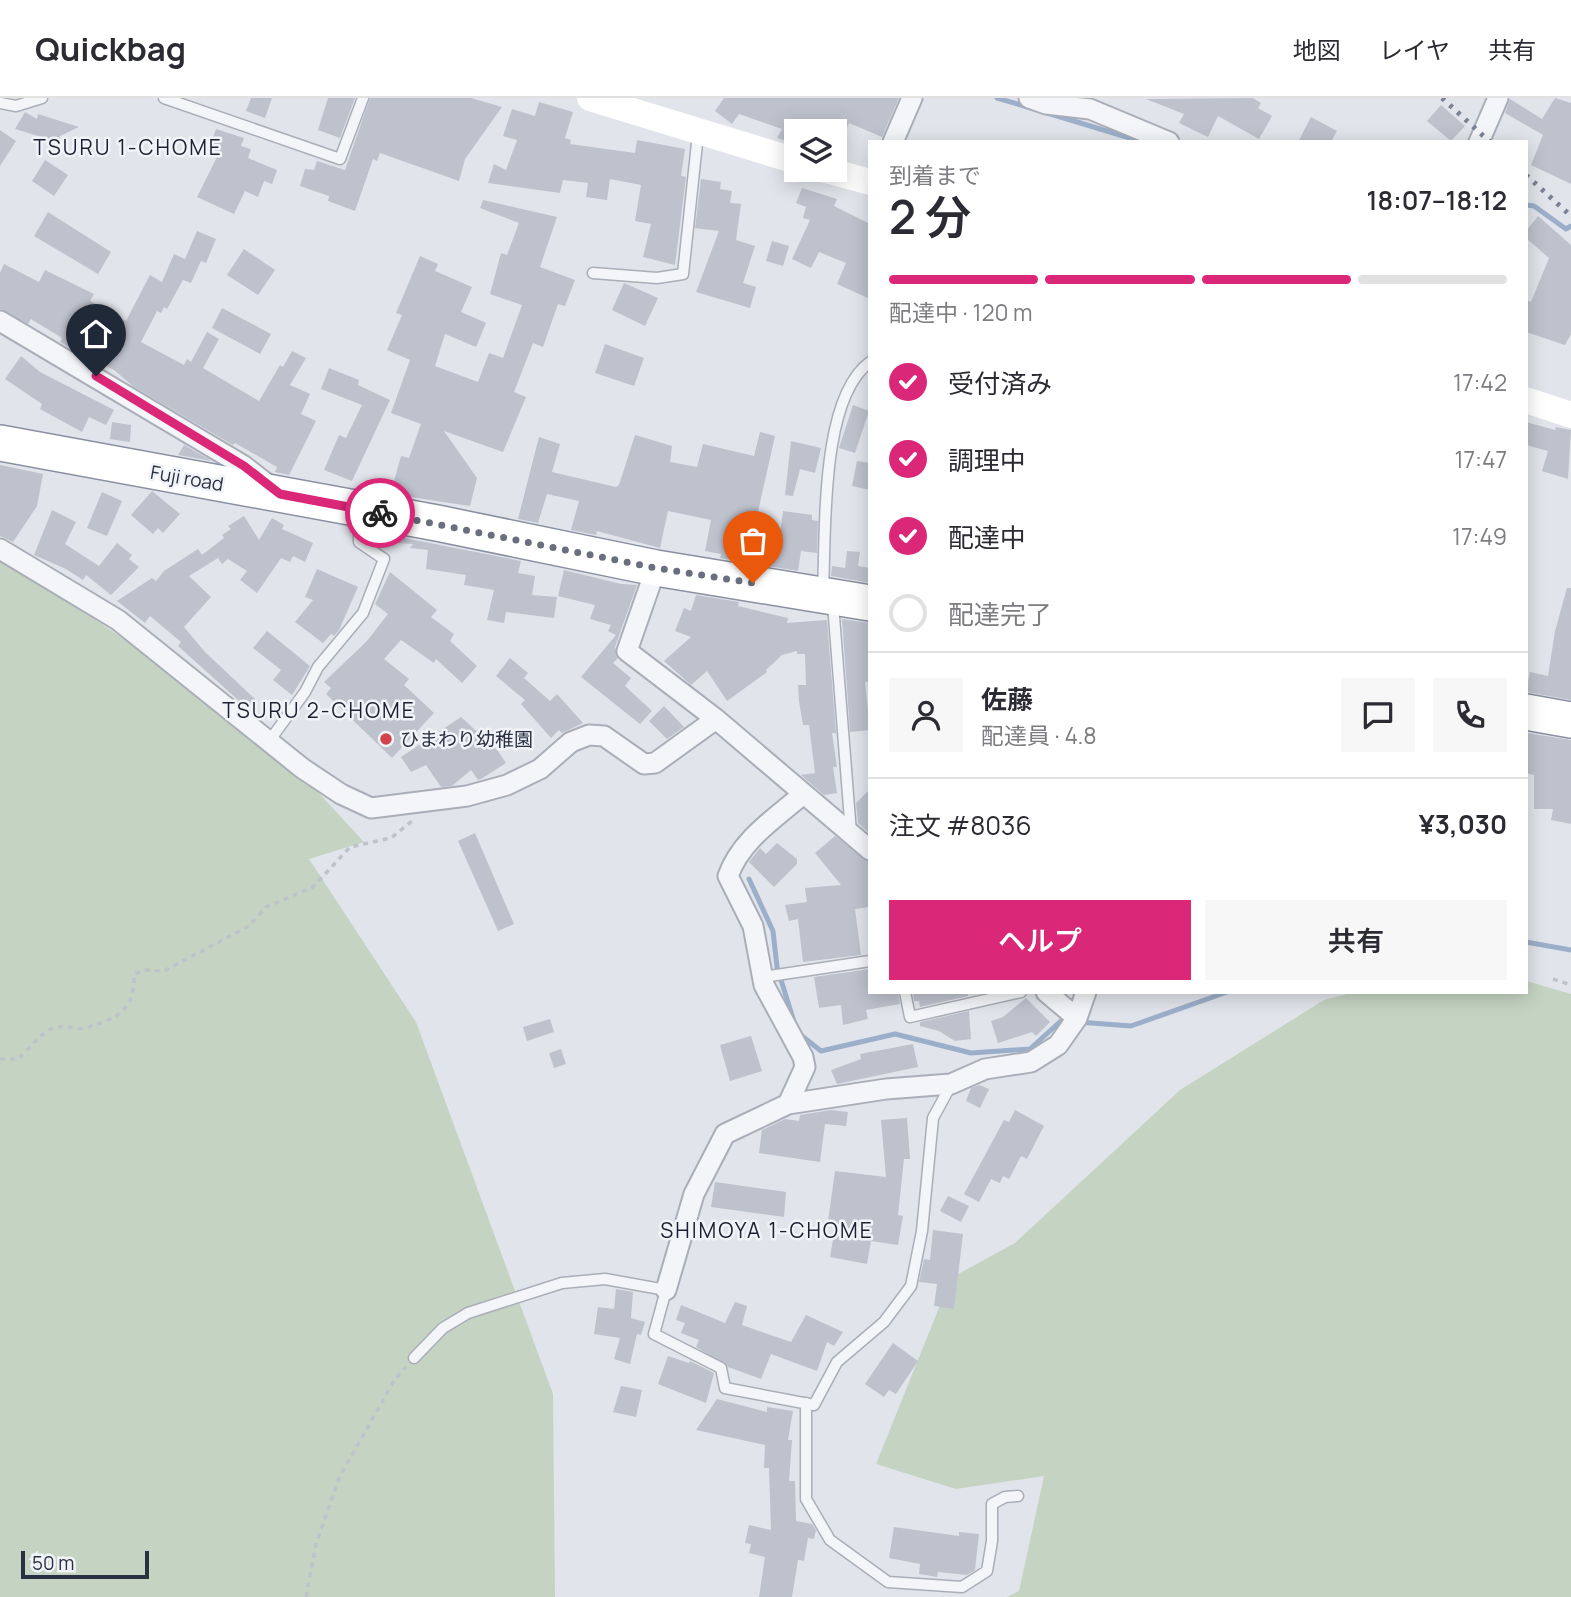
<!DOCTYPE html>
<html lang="ja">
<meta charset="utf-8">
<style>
:root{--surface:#fff;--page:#f7f7f7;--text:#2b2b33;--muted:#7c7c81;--line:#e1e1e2;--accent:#db2777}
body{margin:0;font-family:Manrope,"Noto Sans JP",sans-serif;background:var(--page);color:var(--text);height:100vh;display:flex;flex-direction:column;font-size:26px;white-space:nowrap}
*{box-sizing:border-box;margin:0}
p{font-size:23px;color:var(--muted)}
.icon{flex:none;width:38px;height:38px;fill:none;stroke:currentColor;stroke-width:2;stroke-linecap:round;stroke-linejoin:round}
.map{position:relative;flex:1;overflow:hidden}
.details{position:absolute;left:868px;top:42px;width:660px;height:854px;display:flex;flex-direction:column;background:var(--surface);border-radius:0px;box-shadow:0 4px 18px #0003}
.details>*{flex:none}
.fabs{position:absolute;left:784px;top:21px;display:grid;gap:14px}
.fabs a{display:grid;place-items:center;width:63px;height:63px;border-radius:0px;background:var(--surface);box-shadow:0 4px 18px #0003;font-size:35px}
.scale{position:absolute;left:21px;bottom:18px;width:128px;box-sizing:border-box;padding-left:7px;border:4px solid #293042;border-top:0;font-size:19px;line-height:24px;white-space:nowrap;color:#293042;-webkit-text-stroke:5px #f0f3f7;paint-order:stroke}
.pin{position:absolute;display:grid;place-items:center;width:60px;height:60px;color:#fff;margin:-72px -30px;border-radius:50% 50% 50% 0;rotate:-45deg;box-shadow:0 0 7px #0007}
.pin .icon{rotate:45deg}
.courier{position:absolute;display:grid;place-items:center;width:70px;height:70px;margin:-35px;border:5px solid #db2777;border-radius:50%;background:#fff;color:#222;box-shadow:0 2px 9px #0007}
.head em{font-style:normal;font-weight:600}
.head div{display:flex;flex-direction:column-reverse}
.head{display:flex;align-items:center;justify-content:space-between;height:119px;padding:0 21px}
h1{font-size:46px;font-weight:600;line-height:52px}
.bar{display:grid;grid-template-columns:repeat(4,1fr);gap:10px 7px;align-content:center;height:84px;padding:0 21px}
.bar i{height:9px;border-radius:5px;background:var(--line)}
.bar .on{background:var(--accent)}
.bar p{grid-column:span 4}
.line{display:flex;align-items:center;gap:18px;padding:0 21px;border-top:2px solid var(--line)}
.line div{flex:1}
.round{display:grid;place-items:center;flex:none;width:74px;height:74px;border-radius:0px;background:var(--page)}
ol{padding:0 21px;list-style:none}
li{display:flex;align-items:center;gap:21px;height:77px}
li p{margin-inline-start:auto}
li .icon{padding:7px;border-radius:50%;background:var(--accent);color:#fff;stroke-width:4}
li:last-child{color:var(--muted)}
li i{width:38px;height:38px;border:4px solid var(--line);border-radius:50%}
.button{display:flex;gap:14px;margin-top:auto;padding:14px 21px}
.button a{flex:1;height:80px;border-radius:0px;background:var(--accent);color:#fff;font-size:28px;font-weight:600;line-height:80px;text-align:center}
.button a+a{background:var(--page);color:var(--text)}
header{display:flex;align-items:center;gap:42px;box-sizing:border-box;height:98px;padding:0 35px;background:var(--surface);border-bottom:2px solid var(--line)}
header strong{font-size:33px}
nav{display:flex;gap:38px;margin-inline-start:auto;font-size:24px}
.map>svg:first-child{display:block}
.green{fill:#c5d4c2}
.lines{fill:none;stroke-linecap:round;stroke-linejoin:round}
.stream{stroke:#9bafca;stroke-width:5}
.building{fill:#bec2cd}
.lane-casing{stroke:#aaaeb8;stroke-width:13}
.street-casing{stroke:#aaaeb8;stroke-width:23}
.highway-casing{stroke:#8890a1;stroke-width:38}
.path{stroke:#bec2c9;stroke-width:3.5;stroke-dasharray:5 5;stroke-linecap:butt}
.lane{stroke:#f3f5f8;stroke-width:10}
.street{stroke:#f3f5f8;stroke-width:19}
.secondary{stroke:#fff;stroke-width:26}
.highway{stroke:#fff;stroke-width:35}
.rail{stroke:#7a8294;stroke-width:5;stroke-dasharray:3.5 7;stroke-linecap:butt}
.done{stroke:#696f7d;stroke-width:7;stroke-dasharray:0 12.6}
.route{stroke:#db2777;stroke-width:9}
.poi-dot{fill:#d04450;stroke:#f0f3f7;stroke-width:2.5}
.labels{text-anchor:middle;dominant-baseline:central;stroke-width:5;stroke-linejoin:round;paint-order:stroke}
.street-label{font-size:19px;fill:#293042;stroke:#f0f3f7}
.poi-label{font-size:19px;fill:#293042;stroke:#f0f3f7;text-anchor:start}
.neighbourhood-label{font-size:21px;letter-spacing:2px;fill:#1b2132;stroke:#f0f3f7}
</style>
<header>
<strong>Quickbag</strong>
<nav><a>地図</a><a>レイヤ</a><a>共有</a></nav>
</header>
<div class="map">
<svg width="1571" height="1499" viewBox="0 0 1571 1499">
<rect width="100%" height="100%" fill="#e1e4ea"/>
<!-- green -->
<path class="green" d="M0,456L270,642L364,744L309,761L416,924L553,1296L555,1499H0Z
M1526,883L1571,896V1499H1007L1019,1493L1044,1378L956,1391L876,1366L951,1180L1015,1145L1180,992L1324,902L1355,894H1526Z"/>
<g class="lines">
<!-- stream -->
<path class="stream" d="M997,0L1031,10
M1044,14L1143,44
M1526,107L1534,108L1566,131L1571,128
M749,781L773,833L777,869L795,927
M1526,844L1571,852
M1078,924L1131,928L1227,894
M802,938L821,953L895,936L971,955L1030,951L1063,921L1069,922"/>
</g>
<!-- building -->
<path class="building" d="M251,0H272L265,20L246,13Z
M328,0H355L340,40L318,32Z
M370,0H471L502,9L465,61L459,83L380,55L377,63L373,61L355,113L328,103L329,98L300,88L305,71L314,72L317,63L345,72Z
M724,0H899L882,39L849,25L844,38L819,28L817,33H796V46L777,40L782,31L739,16L732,26L715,13Z
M1253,0L1261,5L1258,10L1272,18L1259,41L1218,18L1208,39L1179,25L1184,16L1146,1Z
M1555,0L1571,5V86L1531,67L1543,37L1505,15L1510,1L1542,21Z
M539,4L573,14L565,40L571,42L570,46L635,55L637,42L685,51L681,78L686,79L675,167L643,159L651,126L635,123L641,87L610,81L607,102L586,99L588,85L563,82L560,95L488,85L494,66L506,72L517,42L503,38L512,11L535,18Z
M1441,7L1465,28L1451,43L1427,23Z
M25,14L37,21L38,16L79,29L60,38L58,44L15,31Z
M1311,19L1337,33L1331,44H1298Z
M216,31L244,40L241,48L251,51L248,60L277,72L272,86L264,83L258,99L245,93L234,116L197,99L218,57L208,53Z
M0,32L16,43L0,68Z
M45,62L68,77L54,98L32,83Z
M701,81L721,84L720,91L732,93L730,105L741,106L736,142L755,148L743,185L756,189L750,210L696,194L719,133L695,130Z
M802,90L837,101L834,108L870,126V201L837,186L846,165L819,154L811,170L792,161L810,122L803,120L806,109L796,105Z
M483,102L557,119L540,169L575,182L565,208L558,206L543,249L533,245L514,294L526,299L503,354L444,333L477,380L470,408L383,395L384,382L394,383L401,358L409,360L421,326L391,315L410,262L387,252L402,217L396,215L420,158L438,166L435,173L472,189L461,214L486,225L476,249L445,236L435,268L478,284L489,255L503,260L522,207L490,196L501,155L507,157L519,125L480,110Z
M48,114L111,154L98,176L34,138Z
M1538,118L1571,147V236L1565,247L1526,234V202L1531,204L1549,160L1526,140V133Z
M197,133L216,141L206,165L201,163L191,185L183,182L167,211L164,209L161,215L157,213L141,244L184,267L187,261L191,264L207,234L219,241L203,270L259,303L280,267L283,269L292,253L306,260L290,287L310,296L301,316L316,323L289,377L275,374L277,369L235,345L233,347L134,289L114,272L60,244L62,240L31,221L28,226L0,211V175L4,166L39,184L45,172L94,196L90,203L126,223L150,177L162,184L174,156L185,161Z
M772,143L789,148L783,168L766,163Z
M244,151L275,172L258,197L227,177Z
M624,185L658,200L645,228L612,212Z
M222,210L271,236L260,256L212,230Z
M605,246L644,260L634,288L595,275Z
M21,258L40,274L114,312L106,327L89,319L82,334L40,311L42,306L5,281Z
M329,270L359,282L358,287L390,302L352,383L324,372L339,337L346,340L362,307L321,291Z
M853,307L869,313L855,355L839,350Z
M112,324L131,327L130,344L110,341Z
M1526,324L1555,332L1556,329L1571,332L1568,381L1542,373L1548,353L1526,347Z
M760,334L775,338L752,440L779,445L783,413L812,417V422L818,423L817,455L801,453L798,473L720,460L721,456L705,453L711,422L668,413L660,450L597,433L596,437L571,432L579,403L547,396L538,425L518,421L539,339L560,346L552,374L616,389L619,387L635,337L672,348L670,364L697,369L703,346L754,358Z
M791,343L821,350L815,375L800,371L793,398L785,397Z
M184,347L212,363L178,357Z
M857,363L870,365V392L852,388Z
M0,367L43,376L37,408L13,444L0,438Z
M152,393L180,416L163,435L158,430L153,436L131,417Z
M102,394L122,403L107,438L87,430Z
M52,412L76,424L65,446L99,468L117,445L132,457L129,461L139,469L111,497L86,477L83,482L66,471L34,457Z
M244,418L259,442L272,420L284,427L282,431L313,445L305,464L293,458L290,464L281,460L257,495L240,482L247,473L228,461L222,466L218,460L189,478L211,499L184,529L205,554L256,602L248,611L178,548L181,544L150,518L145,525L117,503L152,480L156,483L164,473L198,451L202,457L224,440L222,437L231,431L228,428Z
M384,436L521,463L518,475L535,478L532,497L557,499L554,520L506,514L504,525L487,522L494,492L464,487L466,477L426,471L428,452L410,450L413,446L383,444Z
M847,453L860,454L858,468L870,470V485L831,478L832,468L845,470Z
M317,471L358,489L339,532L334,538L331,536L323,545L295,524L313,502L305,499Z
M564,472L621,486L637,487L615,549L618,560L613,565L631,580L625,588L652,613L640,626L581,579L616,537L608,533L611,527L590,521L595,507L558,498Z
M390,474L437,512L431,519L454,536L450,543L477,568L462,585L436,561L434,565L401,542L384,561L409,581L404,587L434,615L392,660L326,596L331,590L324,584L367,543L388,516L375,506Z
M1567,490H1571V602L1526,594L1530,574L1548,578L1555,533Z
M696,497L739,504L738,508L788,520L787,525L827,522L836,635H832L837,669H833L837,695L824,697L801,677L815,675L809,627H803L799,603L798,587H806L805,556H797V553L782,557L766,572L767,574L727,603L707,573L691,587L664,563L691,539L675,533L684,510L691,513Z
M842,521L870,525V584H865L870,632L850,634Z
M267,533L310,568L292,597L273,582L281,572L253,550Z
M510,560L528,575L524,580L550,603L557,596L583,625L562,635L559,632L551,640L521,606L525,602L496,578Z
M664,608L684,629L667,641L649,623Z
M461,619L498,653L506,665L481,681L478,682L471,672L452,688L441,689L426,667L411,674L401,659Z
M1527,635L1571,642V726L1551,722L1553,711H1534V677L1526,675Z
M870,691V736L858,725L856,705Z
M475,735L514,826L498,833L458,743Z
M835,738L870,764V809L855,811L861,857L803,864L798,821L789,823L785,807L807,804L805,790L841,787L815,755Z
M777,745L797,761V766L774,789L749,764L760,750L766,756Z
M870,871V894H898L900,906L866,912L868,921L843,927L841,907L819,910L814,879Z
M913,894H968V898L920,909L919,903H914Z
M1026,900L1050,924L1036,938L1032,934L998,945L991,923L1003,919Z
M969,913L971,941L955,943L939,933L920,928V924Z
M550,921L554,934L527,943L523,929Z
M751,938L762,973L730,983L720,947Z
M913,946L918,969L837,986L831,972L861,961L860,956Z
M561,951L566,966L554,970L549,955Z
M979,987L989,991L980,1010L966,1003L971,990Z
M831,1012L848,1014L846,1028L825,1026L820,1064L759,1055L762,1032L785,1021L799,1023L800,1017Z
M1015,1012L1044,1028L1027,1061L1021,1058L1009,1081L1003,1078L1000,1085L991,1081L979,1104L964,1096L1004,1022L1009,1024Z
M907,1020L910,1061H904L898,1117L903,1118L898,1147L871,1143L867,1166L830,1159L836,1124L828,1123L835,1073L886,1079L881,1022Z
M715,1084L786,1094L784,1119L711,1109Z
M948,1098L969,1108L961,1124L940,1113Z
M933,1132L963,1136L954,1211L934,1208L937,1186L919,1184L924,1161L930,1162Z
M616,1191L633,1194L631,1220L645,1224L641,1237L637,1236L630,1266L614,1261L620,1240L594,1236L598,1209L614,1211Z
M735,1204L747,1208L742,1227L791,1244L806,1217L843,1234L834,1248L827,1244L817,1273L771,1256L761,1281L728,1269L696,1249L699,1242L681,1235L685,1225L676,1222L681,1207L725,1225Z
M893,1245L918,1263L896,1296L889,1292L884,1299L865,1286Z
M668,1258L689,1265L690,1263L714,1275L706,1305L658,1286Z
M621,1288L642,1292L636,1319L613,1314Z
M717,1301L767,1314V1309L793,1313L788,1342H792L789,1383H795L796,1423L812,1426L816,1432L814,1441L808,1440L804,1463L798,1462L792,1499H759L765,1459L749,1455L751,1446L745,1445L749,1427L771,1432L769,1370H764L765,1347L696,1332Z
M894,1429L959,1438V1434L979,1436L975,1472L967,1477L938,1474L937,1479L919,1476L920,1466L889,1460Z"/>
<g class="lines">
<!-- lane casing -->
<g class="lane-casing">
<path id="lane" d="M164,0L340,61L363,0
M0,5L16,8L42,0
M593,175L657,180L683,176L698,36
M823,491C826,433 820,300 870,264
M833,506L851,735
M270,642L305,594L318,569L363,515L384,461L359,444V418
M763,879L870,863
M905,894L910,919L1021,894
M414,1260L443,1230L468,1215L562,1185L605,1181L666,1192L654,1236L721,1270L725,1290L814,1307L837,1264L884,1224L911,1188L922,1133L933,1020L951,987
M806,1305V1401L830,1442L888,1484L962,1489L987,1473L992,1443V1406L1005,1399L1018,1398"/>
</g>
<!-- street casing -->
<g class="street-casing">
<path id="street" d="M1029,0L1046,6L1090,11L1169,44
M893,44L912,0
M1479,44L1498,0
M0,223L244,368L271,389
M0,451L118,522L302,670L341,696L371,710L467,698L507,687L540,671L571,644L589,637L604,638L644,666L655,665L716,621
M656,470L627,553L716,621L870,752
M1046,894L1077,920
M788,1006L805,969L803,959L764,887L753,828L728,778C741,742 774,721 802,697
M666,1192L694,1096L725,1036L788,1006L886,991L951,986L985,971L1031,964L1058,947L1077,920L1086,894"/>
</g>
<!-- highway casing -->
<g class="highway-casing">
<path id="highway" d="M0,345L437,425L656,470L870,505
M1526,614L1571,622"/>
</g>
<!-- path -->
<path class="path" d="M1553,881L1571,887
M0,961H18C30,951 41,933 56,929C65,927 75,932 84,930C118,921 135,912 134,876L146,872L164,873L249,828L266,809L313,789L350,749L391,740L412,723
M306,1499L316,1446L339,1380L395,1281L406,1269"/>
<!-- lane -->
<use href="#lane" class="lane"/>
<!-- street -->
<use href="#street" class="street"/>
<!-- secondary -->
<path class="secondary" d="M590,0L796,63
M826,72L870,84
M1526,302L1571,317"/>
<!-- highway -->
<use href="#highway" class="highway"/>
<!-- rail -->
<path class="rail" d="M1442,0L1490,44
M1526,77L1571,118"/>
</g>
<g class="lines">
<!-- done -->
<path class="done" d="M380,415L656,470L753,485"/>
<!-- route -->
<path class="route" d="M96,278L244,368L280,396L380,415"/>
</g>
<!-- markers -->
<circle class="poi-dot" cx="386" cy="641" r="7"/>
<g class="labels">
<!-- street labels -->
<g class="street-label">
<text transform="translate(187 380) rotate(10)">Fuji road</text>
</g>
<!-- poi labels -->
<g class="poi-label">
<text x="400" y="641">ひまわり幼稚園</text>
</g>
<!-- neighbourhood labels -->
<g class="neighbourhood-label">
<text x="128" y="49">TSURU 1-CHOME</text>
<text x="319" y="612">TSURU 2-CHOME</text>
<text x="767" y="1132">SHIMOYA 1-CHOME</text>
</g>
</g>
</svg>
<div class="fabs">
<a><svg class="icon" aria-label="layers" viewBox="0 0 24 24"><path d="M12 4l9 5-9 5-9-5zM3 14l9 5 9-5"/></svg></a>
</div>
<div class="scale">50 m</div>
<div class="pin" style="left:753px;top:485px;background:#ea580c"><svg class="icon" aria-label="bag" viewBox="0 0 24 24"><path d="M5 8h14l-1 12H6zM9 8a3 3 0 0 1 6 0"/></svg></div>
<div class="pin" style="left:96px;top:278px;background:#1f2937"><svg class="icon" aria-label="home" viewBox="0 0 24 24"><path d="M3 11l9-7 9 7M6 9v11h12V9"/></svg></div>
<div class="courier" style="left:380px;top:415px"><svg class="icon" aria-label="bike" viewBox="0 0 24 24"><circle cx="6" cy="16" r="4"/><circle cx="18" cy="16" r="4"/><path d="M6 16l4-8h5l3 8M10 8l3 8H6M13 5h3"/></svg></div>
<section class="details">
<div class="head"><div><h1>2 分</h1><p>到着まで</p></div><em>18:07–18:12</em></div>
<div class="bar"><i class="on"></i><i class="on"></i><i class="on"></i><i></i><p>配達中 · 120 m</p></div>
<ol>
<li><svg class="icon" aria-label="check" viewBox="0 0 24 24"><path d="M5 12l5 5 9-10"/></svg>受付済み<p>17:42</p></li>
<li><svg class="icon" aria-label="check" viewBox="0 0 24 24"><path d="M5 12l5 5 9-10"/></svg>調理中<p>17:47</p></li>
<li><svg class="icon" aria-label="check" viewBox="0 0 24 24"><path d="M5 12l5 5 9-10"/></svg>配達中<p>17:49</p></li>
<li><i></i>配達完了</li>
</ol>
<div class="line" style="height:126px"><a class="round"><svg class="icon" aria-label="person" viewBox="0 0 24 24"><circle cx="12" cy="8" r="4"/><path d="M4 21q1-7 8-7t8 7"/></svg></a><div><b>佐藤</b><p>配達員 · 4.8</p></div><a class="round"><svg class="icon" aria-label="chat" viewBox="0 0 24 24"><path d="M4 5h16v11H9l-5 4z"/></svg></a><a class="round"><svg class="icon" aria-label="phone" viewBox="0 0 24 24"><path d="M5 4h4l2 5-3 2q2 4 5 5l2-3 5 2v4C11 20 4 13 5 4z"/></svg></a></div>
<div class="line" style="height:91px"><div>注文 #8036</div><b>¥3,030</b></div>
<div class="button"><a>ヘルプ</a><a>共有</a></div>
</section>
</div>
